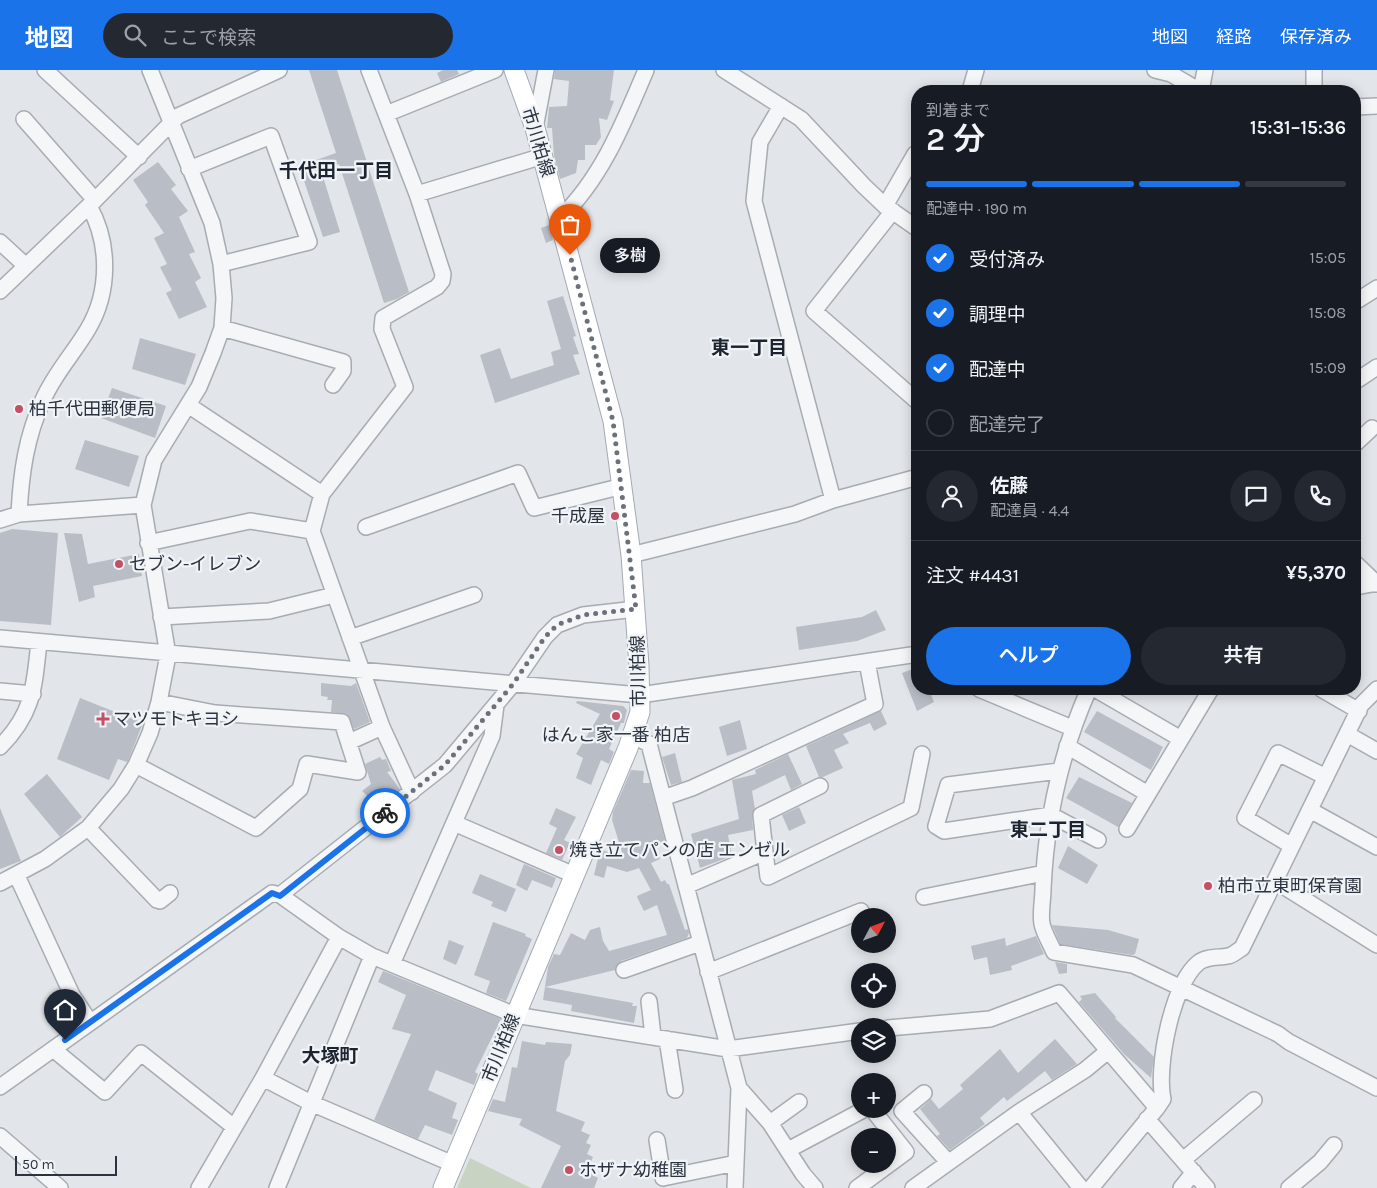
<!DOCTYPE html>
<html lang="ja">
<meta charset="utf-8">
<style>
:root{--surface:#171b24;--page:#242831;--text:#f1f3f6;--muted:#9ea1a6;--line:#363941;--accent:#1a73e8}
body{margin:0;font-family:Karla,"Noto Sans JP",sans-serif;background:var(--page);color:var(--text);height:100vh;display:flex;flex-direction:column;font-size:19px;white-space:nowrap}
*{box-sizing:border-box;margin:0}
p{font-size:16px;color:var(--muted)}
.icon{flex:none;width:28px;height:28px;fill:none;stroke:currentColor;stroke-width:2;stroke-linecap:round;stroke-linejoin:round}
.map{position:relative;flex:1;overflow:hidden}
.details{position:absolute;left:911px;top:15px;width:450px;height:610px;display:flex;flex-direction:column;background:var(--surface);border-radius:20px;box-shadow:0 2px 12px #0003}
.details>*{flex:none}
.needle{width:32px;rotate:49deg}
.buttons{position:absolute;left:851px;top:838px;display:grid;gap:10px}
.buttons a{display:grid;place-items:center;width:45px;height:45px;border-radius:50%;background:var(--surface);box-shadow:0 2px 12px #0003;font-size:25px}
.scale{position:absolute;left:15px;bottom:12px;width:102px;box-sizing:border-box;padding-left:5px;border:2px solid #2b3340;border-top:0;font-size:14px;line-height:18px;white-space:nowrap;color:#2b3340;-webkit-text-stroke:4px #f1f4f7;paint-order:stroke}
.pin{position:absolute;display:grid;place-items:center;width:42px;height:42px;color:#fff;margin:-51px -21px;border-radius:50% 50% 50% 0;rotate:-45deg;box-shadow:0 0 5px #0007}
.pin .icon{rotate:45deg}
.courier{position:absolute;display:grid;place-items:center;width:50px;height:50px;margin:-25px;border:4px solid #1a73e8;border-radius:50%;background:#fff;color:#222;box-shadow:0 1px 6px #0007}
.bubble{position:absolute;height:35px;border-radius:18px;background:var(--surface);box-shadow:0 2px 12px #0003;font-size:16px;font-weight:600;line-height:35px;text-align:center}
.overview em{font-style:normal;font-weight:600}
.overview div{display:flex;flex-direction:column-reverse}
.overview{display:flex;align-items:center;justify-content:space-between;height:85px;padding:0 15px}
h1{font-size:32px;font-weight:600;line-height:38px}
.bar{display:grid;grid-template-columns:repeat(4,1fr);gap:8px 5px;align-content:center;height:60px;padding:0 15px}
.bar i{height:6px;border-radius:4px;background:var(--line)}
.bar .current{background:var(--accent)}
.bar p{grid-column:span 4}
.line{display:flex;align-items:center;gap:12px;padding:0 15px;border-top:1px solid var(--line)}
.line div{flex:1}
.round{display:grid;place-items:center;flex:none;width:52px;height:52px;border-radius:26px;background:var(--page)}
ol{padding:0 15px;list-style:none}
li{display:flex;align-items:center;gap:15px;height:55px}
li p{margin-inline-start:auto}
li .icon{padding:5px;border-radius:50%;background:var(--accent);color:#fff;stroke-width:4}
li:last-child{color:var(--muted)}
li i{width:28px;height:28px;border:2px solid var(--line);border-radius:50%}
.cta{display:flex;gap:10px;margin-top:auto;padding:10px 15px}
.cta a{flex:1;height:58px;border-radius:30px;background:var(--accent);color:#fff;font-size:20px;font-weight:600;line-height:58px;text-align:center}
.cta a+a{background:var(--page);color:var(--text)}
header{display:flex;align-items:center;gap:30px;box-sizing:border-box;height:70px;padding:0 25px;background:var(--accent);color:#fff}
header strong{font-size:24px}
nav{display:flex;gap:28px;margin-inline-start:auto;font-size:18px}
.search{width:350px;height:45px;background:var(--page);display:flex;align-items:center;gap:12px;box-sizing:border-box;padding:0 18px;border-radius:28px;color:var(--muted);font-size:19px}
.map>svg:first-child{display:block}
.green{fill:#c8d3c4}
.building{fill:#b9bec6}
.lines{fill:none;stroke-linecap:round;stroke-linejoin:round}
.minor-casing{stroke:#a7acb3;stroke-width:18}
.major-casing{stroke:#a2aab4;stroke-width:21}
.minor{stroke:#f4f6f8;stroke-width:15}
.major{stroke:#fff;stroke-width:19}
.done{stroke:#6b717b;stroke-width:5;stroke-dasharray:0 9}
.route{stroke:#1a73e8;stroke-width:6}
.poi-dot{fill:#c55065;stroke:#f1f4f7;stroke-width:2}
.labels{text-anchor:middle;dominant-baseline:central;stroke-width:4.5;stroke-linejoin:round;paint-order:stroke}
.street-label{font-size:18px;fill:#2b3340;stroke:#f1f4f7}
.poi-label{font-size:18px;fill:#2b3340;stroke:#f1f4f7;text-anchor:start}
.neighbourhood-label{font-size:19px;font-weight:bold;fill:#1d2431;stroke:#f1f4f7}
</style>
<header>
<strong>地図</strong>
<div class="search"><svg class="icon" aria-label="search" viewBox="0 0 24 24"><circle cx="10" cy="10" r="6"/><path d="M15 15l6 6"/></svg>ここで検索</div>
<nav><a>地図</a><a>経路</a><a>保存済み</a></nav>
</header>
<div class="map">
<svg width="1377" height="1118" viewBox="0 0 1377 1118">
<rect width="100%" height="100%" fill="#e2e5e9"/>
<!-- green -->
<path class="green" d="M470,1088L531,1118H457Z"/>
<!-- building -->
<path class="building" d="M309,0H337L409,222L397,229L384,233L339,94L321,100L340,162L323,167L299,96L336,83Z
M443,0H457L459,4L441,12L437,3Z
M555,0H614L610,30L614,31L607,50L599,48L601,67L596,75H585V90H578L576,103L560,109L554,86L552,58H547L549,37L567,36L569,11L554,9Z
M158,92L176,115L171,119L188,141L179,147L195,182L189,184L201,208L195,212L207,237L179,249L166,223L172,220L160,197L167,194L154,168L164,163L145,135L148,132L133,110Z
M549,155L553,170L546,173L541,158Z
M563,226L576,266L573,267L579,284L573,285L580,304L495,333L480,285L500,278L511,309L554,295L551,282L561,279L547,231Z
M140,268L196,284L185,315L132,299Z
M112,318L166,336L155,368L101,348Z
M85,370L139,386L129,417L75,399Z
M12,459L58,463L51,555L0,551V463Z
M64,463L82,464L88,494L139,484L142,506L93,516L95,527L79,532Z
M876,540L886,560L857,571L799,580L796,557L862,547Z
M918,597V619H929L934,632L917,641L902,603Z
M321,613L351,616L356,613L370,652L354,659L347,644L331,642L332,630H327L328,627L321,626Z
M80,628L143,653L128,691L127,692L118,689L109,710L57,689Z
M577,631L623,636L627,640L624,653H621L609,679L614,682L609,694L601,690L591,715L576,708L583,688L576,684L600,644L576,633Z
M881,641L887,654L874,661L870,653L843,664L849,673L834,680L843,698L823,707H819L806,676Z
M1097,641L1163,677L1151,700L1084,662Z
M740,650L747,679L727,686L719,657Z
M675,683L682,712L671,715L662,687Z
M788,684L802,714L791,720L785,705L752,721L755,739L752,745L753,760L728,765L732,786L700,798L691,764L739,749L732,710L756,704L755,700Z
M380,687L382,690L386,689L391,701L387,702L400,719L382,732L380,729L375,733L362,721L371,714L365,694Z
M631,700L644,701L643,713H650L665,771L654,774L660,789L651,793L661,812L665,810L667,814H669L685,860L688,859L689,863L687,868L621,891L615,900L545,917L548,897L554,884L560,885L571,863L585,870L590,860L600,857L603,871L609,881L667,865L657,835L644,841L638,829L637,826L651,820L639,798L627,802L607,796L604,808L594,805L600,780L623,785L612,750L613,742Z
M47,704L82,747L60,767L24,724Z
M1079,707L1132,733L1118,757L1066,728Z
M799,737L806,753L789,761L782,745Z
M0,738L21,791L0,799Z
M556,738L576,747L564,770L570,773L562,790L546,783L557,758L549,754Z
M1068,776L1098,795L1087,814L1058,798Z
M524,794L556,808L552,818L532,810L527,821L516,815Z
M480,804L516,819L506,842L491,836L493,832L472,823Z
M493,852L526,864L525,866L532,869L506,931L486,923L490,911L474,905Z
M1052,855L1108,860L1139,869L1135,884L1132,885L1060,874Z
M1036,866L1044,884L1011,896L1012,900L990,905L987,887L974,890L971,876L1005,868L1006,876Z
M449,870L464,876L456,895L443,889Z
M1055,892L1067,894V903L1059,904Z
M383,901L501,949L475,1002L478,1004L474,1015L436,1000L428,1020L457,1033L452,1048L458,1050L452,1065L425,1055L418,1069L374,1050L411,964L392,959L406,925L378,912Z
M545,917L633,933L632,936H637L634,953L571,941L572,935L543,930Z
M1095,923L1116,947L1115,948L1154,987L1151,1008L1124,984L1079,932L1082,929L1080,926Z
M1055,969L1077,994L1052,1010L1045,1001L1007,1031L1004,1027L980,1048L985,1054L950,1080L937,1066L940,1064L920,1039L931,1029L939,1039L963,1019L960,1015L1000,979L1018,1003Z
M522,971L545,975L546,972L572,974L570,985L565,991L556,1041L585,1052L581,1061L590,1065L586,1073L591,1075L587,1084L593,1087L590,1094L597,1097L593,1105L598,1108L594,1118H541L561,1076L519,1055L522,1049L488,1041L493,1029L505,1032L512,997L517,998Z"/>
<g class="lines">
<!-- minor casing -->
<g class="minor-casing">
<path id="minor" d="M45,0L139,87
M369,0L417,124L443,204L442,211L437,217L383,248L382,259L405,317L322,424L312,461L382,657L412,722
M724,0L801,49L864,116L885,136L918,159
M1155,0L1171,4L1200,21
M1314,0V21
M970,21L976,0
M1201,21L1205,0
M781,36L760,72L754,131L833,430
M1355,37L1377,36
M386,44L495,0
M24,49L95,130
M535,58L546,0
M189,99L271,66L309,172L221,194
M417,124L543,86
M885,136L915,84L918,86
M893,141L814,241L918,332
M560,148C602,108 624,52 646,0
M0,172L26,196
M0,221L95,130L178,46L279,0
M1355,232L1377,218
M222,258L343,292V301L333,315
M1355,303L1359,309L1377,297
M188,335L322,424
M1355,374L1372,358
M19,444C21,404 26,367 43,330C54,304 74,283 88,259C110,222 110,173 89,136
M0,450L19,444L143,435
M366,457L518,403L534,438L623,416
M148,473L250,451L312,461
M631,485L795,444L833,430L918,407
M1355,493L1377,514
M1355,517L1377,513
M161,547L269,541L334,525
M0,568L640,625L918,584
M350,568L474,525
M979,619L1072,658
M1089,619C1061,682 1046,750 1043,819C1043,830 1040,843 1042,854C1044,863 1050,873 1054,882L1133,895L1278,964L1289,972L1377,1018
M1095,619L1181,669
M1321,619L1359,641
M0,621L33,624
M1347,664L1377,681
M632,665L649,674L739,1018L735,1118
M349,672L382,657
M1067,676L1148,724
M0,677C34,643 34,617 39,572
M136,695L256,758L300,719L307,694L358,702L342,652L215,643L159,632
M1059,701L948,715L936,756L944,761L1051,745L1098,770
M663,728L692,718L875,634L867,592
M1310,740L1377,777
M454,753L574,805
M88,758L157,830L160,831L170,823
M1127,759L1211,619
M1292,776L1245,748L1278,683L1326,707
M765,782L761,745L820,716
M17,806L72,925L90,952
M1275,811L1377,875
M0,813L45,789L88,758L121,719L136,695L150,663L159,632L168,585L143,435L154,390L199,317L213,283L222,258L224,228L221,194L212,153L150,0
M686,816L765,782L768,807L911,738L922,684
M924,827L1044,803
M372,886L515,945L728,979L860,961
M392,894L492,666L496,635
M624,900L700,873
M708,902L861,841
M649,931L653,966
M888,958L990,949L1059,923L1157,1038
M667,969L675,1020
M53,979L105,1022L141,983L234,1057
M263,1008L311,1033L453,1094
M0,1017L272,823L280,825L445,695L513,614L545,567L557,555L583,545L636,539
M739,1018L770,1053L803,1104L815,1118
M924,1023L902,1041L948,1092
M1019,1042L1081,1118
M1147,1049L1207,1118
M770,1053L799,1032
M0,1066L60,1118
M657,1070L663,1108L736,1093
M788,1080L865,1039
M1183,1090L1254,1030
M199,1118L263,1008L339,867
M277,1118L372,886L339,867L280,825
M857,1118L906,1082L872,1039
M913,1118L1019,1042L1085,1000L1108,981
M1091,1118L1157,1038L1163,1029C1156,997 1172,915 1198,893C1206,886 1219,888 1228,886C1233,885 1237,881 1242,878L1361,635L1377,619
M1181,1118L1194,1102
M1289,1118L1320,1092L1334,1075"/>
</g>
<!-- major casing -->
<g class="major-casing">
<path id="major" d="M443,1118L628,678L640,642L639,596L631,485L613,351L535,58L514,0"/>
</g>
<!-- minor -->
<use href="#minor" class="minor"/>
<!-- major -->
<use href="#major" class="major"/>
</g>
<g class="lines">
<!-- done -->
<path class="done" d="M385,743L445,695L513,614L545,567L557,555L583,545L636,539L613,351L570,185"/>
<!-- route -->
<path class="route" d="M65,970L272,823L280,826L385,743"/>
</g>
<!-- markers -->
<g class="poi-dot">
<circle cx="19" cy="339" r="5"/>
<circle cx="615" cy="446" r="5"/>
<circle cx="119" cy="494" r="5"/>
<circle cx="616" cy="646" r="5"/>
<path d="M100.5 641.5h5v5h5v5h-5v5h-5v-5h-5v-5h5z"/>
<circle cx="559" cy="780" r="5"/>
<circle cx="1208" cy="816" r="5"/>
<circle cx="569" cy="1100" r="5"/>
</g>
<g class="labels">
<!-- street labels -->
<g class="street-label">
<text transform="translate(538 72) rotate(73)">市川柏線</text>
<text transform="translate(638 601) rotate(-91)">市川柏線</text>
<text transform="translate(501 978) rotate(-68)">市川柏線</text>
</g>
<!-- poi labels -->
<g class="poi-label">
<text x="29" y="339">柏千代田郵便局</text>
<text x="605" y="446" text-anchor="end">千成屋</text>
<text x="129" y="494">セブン-イレブン</text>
<text x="113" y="649">マツモトキヨシ</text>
<text x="616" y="665" text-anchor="middle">はんこ家一番 柏店</text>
<text x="569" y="780">焼き立てパンの店 エンゼル</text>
<text x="1218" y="816">柏市立東町保育園</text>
<text x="579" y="1100">ホザナ幼稚園</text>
</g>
<!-- neighbourhood labels -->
<g class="neighbourhood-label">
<text x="336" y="101">千代田一丁目</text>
<text x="749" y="278">東一丁目</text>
<text x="1048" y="760">東二丁目</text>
<text x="330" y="986">大塚町</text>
</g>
</g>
</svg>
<div class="buttons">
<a><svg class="needle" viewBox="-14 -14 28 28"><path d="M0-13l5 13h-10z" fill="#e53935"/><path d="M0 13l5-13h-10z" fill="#9ea1a6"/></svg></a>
<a><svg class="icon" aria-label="locate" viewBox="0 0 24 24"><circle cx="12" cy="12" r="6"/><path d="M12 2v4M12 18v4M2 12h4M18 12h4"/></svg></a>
<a><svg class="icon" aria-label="layers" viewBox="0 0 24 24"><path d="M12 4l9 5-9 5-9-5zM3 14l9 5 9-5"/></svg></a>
<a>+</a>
<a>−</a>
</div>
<div class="scale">50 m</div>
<div class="pin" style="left:570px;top:185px;background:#ea580c"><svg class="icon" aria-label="bag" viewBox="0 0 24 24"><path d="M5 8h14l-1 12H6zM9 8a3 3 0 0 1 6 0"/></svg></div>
<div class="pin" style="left:65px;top:970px;background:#1f2937"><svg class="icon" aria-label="home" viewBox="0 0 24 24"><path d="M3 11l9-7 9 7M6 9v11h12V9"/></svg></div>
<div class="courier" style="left:385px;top:743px"><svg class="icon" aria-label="bike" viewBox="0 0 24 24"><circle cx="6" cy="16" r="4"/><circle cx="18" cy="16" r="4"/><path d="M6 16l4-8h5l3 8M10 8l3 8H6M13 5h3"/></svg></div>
<div class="bubble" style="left:600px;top:168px;width:60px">多樹</div>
<section class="details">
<div class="overview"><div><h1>2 分</h1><p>到着まで</p></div><em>15:31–15:36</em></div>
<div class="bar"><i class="current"></i><i class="current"></i><i class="current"></i><i></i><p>配達中 · 190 m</p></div>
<ol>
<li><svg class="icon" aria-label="check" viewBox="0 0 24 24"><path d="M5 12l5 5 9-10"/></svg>受付済み<p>15:05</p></li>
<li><svg class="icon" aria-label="check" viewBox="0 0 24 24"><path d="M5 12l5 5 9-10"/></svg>調理中<p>15:08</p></li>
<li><svg class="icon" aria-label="check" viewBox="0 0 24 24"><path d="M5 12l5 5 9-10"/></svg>配達中<p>15:09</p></li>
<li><i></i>配達完了</li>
</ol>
<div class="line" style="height:90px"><a class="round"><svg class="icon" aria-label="person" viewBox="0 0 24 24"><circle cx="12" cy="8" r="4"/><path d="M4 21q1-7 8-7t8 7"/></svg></a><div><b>佐藤</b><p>配達員 · 4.4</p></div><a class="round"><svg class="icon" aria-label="chat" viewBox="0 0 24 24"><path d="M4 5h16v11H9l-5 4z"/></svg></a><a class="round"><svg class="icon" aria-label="phone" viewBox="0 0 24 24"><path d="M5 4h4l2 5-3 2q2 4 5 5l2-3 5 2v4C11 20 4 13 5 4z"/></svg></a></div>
<div class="line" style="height:65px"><div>注文 #4431</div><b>¥5,370</b></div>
<div class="cta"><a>ヘルプ</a><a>共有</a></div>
</section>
</div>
